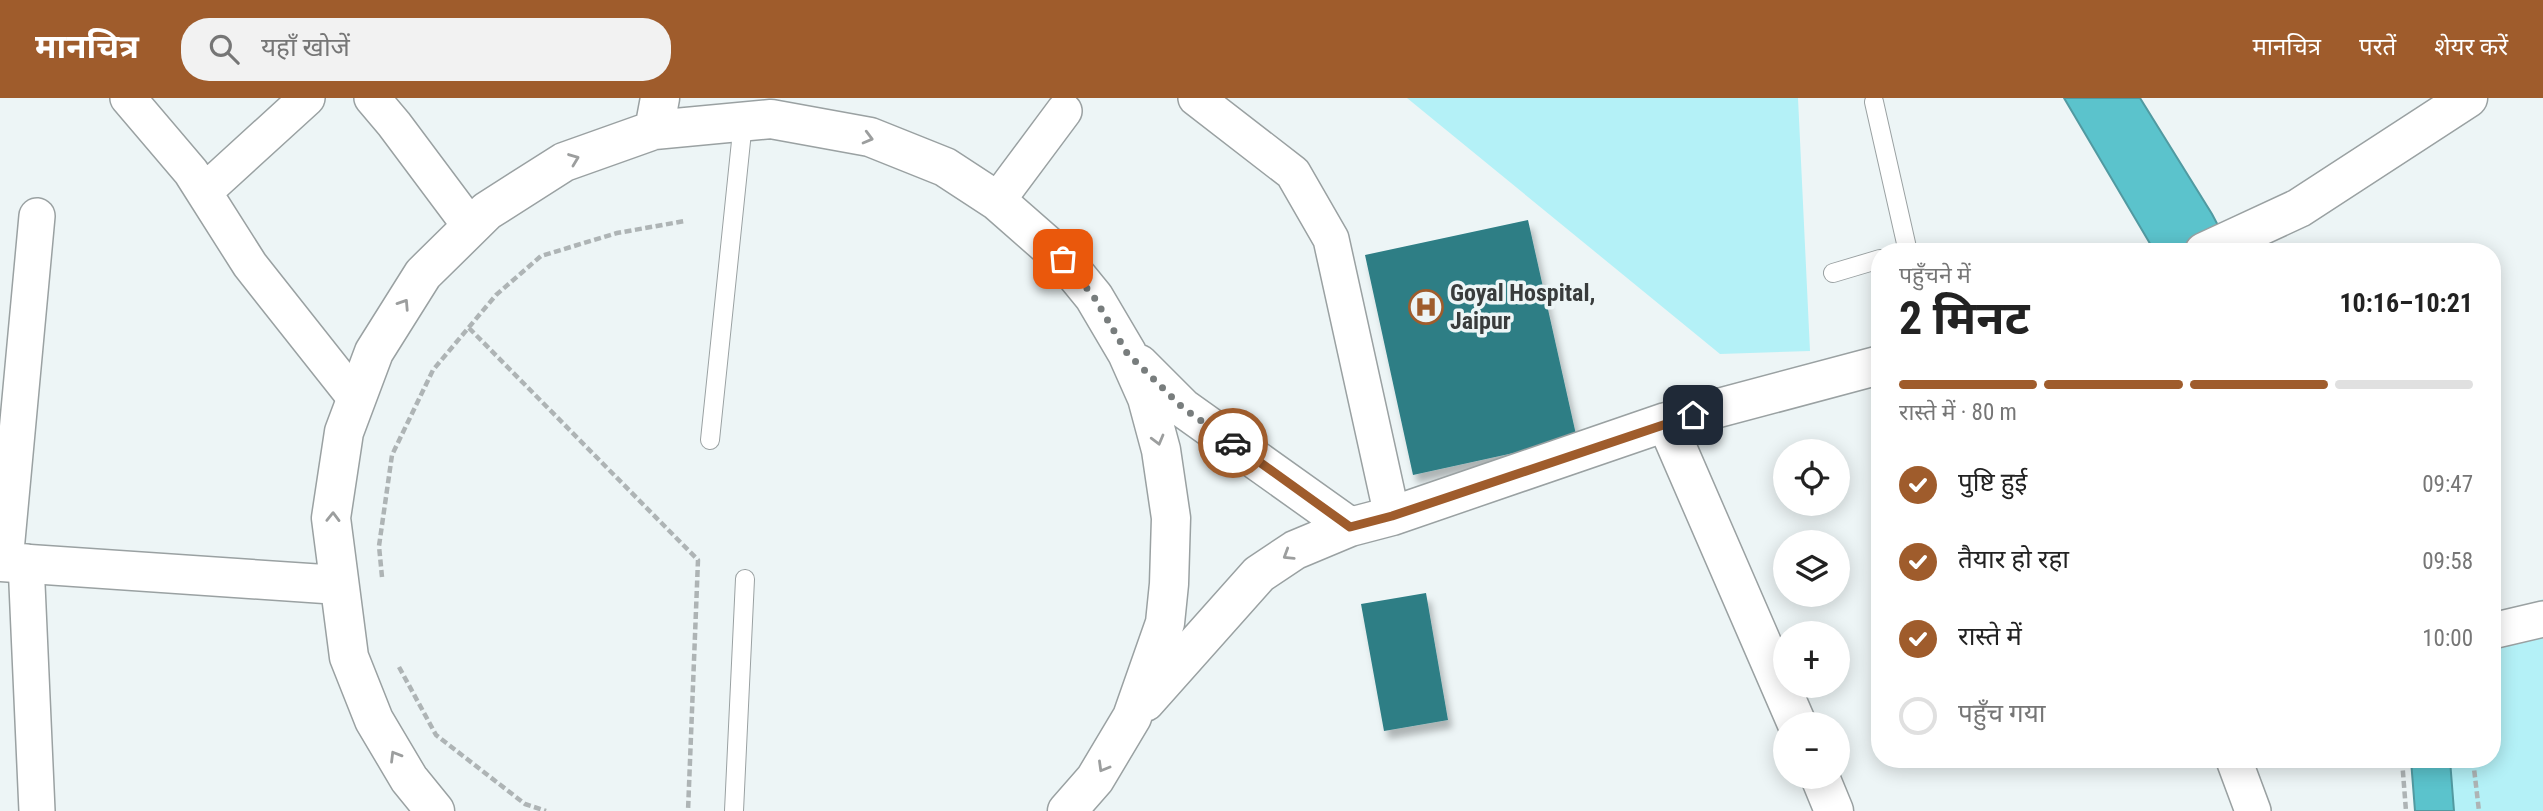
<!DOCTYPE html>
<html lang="hi">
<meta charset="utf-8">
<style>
:root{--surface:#fff;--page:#f2f2f2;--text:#222;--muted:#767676;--line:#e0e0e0;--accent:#9f5c2c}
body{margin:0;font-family:"Roboto Condensed","Noto Sans Devanagari",sans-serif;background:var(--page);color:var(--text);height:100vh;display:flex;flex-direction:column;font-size:26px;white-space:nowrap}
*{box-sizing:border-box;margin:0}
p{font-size:23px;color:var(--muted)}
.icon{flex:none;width:38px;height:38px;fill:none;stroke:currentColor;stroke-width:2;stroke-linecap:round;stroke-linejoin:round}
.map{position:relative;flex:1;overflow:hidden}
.side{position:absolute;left:1871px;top:145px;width:630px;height:525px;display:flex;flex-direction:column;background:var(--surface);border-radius:28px;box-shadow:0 4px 18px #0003}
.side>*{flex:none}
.controls{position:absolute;left:1773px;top:341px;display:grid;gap:14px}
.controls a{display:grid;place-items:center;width:77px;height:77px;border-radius:50%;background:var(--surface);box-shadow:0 4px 18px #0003;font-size:35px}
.pin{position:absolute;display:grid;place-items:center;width:60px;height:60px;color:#fff;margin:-30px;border-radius:14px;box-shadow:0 4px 10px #0006}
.courier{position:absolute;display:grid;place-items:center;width:70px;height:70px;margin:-35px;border:5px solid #9f5c2c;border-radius:50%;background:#fff;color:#222;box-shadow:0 2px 9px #0007}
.summary em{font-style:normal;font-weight:700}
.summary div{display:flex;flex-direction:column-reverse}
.summary{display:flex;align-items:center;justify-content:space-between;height:119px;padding:0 28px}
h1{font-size:46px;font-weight:700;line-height:52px}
.bar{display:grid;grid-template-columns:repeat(4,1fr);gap:10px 7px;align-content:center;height:84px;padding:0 28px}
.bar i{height:9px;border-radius:5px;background:var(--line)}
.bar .active{background:var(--accent)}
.bar p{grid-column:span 4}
ol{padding:0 28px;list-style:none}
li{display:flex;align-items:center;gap:21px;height:77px}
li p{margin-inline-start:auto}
li .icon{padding:7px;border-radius:50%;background:var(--accent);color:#fff;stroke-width:4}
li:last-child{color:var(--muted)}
li i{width:38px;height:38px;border:4px solid var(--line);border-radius:50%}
header{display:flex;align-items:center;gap:42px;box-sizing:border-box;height:98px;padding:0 35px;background:var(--accent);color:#fff}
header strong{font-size:33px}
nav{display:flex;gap:38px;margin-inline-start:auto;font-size:24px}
.search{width:490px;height:63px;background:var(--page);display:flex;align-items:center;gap:18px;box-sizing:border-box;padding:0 24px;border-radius:28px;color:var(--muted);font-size:26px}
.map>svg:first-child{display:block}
.green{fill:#b4f1f7}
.water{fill:#5bc3cc;stroke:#519aa1;stroke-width:2}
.building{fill:#2e7e85;filter:url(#shadow)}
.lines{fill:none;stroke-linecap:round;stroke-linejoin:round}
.lane-casing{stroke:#9aa1a2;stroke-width:20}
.street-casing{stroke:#9aa1a2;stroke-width:38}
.secondary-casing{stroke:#9aa1a2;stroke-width:41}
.path{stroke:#aeb4b5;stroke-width:4.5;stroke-dasharray:7 3.5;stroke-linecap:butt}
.lane{stroke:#fff;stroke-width:18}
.street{stroke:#fff;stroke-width:35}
.secondary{stroke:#fff;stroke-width:38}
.oneway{stroke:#9c9e9e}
.done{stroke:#787d7d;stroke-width:7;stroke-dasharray:0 12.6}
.route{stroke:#9f5c2c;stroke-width:9}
.labels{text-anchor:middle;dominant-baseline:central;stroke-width:7;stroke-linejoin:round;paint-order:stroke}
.poi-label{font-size:24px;font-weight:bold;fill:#393c3c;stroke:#edf5f6;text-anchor:start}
</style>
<header>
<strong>मानचित्र</strong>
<div class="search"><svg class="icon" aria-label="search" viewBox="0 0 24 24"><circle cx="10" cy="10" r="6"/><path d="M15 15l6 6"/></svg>यहाँ खोजें</div>
<nav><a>मानचित्र</a><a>परतें</a><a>शेयर करें</a></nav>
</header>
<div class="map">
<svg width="2543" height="713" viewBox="0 0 2543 713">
<defs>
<filter id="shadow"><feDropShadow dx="4.5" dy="8" stdDeviation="3.5" flood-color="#0004"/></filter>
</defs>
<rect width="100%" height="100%" fill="#edf5f6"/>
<!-- green -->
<path class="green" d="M1407,0H1798L1810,253L1720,256Z
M2543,501V713H2453L2448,662H2492V522Z"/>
<!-- water -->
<path class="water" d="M2064,0H2140L2212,116L2232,154H2155Z
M2411,662H2450L2454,713H2415Z"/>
<!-- building -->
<path class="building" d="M1528,122L1577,341L1413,377L1365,157Z
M1426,495L1448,622L1384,633L1361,506Z"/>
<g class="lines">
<!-- lane casing -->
<g class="lane-casing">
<path id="lane" d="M1874,4L1908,154
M1833,175L1880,161
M710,342L743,24
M734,713L745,481"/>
</g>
<!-- street casing -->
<g class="street-casing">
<path id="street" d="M128,0L191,74L250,167L356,301
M372,0L394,26L471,129
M1196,0L1293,75L1331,141L1392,418
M204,94L307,0
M997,103L1064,13
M5,464L37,118
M26,464L37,713
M2492,533L2543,521
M2234,662L2253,713"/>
</g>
<!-- secondary casing -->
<g class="secondary-casing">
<path id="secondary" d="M654,32L660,0
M2204,154L2299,110L2468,0
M1139,266L1183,310L1350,429
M1666,324L1797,626
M0,464L339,487
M1145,604L1259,476L1295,452L1350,429L1392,418L1666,324L1880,267
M1820,679L1834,713
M435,713L409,681L374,622L349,559L331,420L344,334L374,254L423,176L487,113L564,64L654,32L771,21L870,39L945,69L997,103L1063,161L1094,199L1127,255L1147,300L1161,352L1171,420L1169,486L1165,525L1132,619L1095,681L1067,713"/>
</g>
<!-- path -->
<path class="path" d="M469,230L698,462L688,713
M382,479L379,448L392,357L433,272L496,197L541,158L617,135L685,123
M399,569L436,637L525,706L546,713
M2402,662L2406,713
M2473,662L2479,713"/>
<!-- lane -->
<use href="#lane" class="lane"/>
<!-- street -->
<use href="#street" class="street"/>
<!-- secondary -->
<use href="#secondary" class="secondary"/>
</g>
<!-- one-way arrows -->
<defs><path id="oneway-chevron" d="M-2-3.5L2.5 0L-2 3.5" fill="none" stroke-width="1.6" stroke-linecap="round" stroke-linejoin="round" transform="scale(1.75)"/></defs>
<g class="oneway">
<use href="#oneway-chevron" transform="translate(868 40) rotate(15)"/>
<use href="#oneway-chevron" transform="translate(574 61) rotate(-21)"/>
<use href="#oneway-chevron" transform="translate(404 206) rotate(-57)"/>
<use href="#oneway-chevron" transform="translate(1158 342) rotate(75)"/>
<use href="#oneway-chevron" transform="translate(333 419) rotate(-89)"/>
<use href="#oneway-chevron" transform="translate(1288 457) rotate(148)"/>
<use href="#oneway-chevron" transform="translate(395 658) rotate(-121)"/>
<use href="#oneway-chevron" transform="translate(1103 669) rotate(120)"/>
</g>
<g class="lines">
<!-- done -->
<path class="done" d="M1063,161L1094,199L1127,255L1183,310L1233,345"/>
<!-- route -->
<path class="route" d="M1233,345L1350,429L1392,418L1693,317"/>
</g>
<!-- icons -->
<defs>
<g id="hospital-ring" transform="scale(1.75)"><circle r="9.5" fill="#edf5f6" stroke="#9f5c2c" stroke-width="1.5"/><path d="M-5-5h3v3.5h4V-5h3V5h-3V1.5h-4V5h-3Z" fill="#9f5c2c"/></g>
</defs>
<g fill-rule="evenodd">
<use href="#hospital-ring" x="1426" y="209"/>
</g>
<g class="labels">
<!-- poi labels -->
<g class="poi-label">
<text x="1450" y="195">Goyal Hospital,<tspan x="1450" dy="28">Jaipur</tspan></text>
</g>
</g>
</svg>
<div class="controls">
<a><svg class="icon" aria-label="locate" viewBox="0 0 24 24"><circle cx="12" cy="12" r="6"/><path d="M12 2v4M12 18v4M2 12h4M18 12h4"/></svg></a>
<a><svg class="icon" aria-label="layers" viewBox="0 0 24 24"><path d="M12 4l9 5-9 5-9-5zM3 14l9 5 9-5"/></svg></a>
<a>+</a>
<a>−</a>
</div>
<div class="pin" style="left:1063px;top:161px;background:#ea580c"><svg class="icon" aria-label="bag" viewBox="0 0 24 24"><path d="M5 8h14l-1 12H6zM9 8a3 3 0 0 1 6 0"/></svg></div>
<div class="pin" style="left:1693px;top:317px;background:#1f2937"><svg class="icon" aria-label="home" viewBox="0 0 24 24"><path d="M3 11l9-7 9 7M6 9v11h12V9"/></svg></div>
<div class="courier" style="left:1233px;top:345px"><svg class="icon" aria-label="car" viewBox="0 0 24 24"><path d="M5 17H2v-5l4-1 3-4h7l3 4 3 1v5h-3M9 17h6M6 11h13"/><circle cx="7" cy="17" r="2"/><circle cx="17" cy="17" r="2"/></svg></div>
<section class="side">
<div class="summary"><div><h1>2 मिनट</h1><p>पहुँचने में</p></div><em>10:16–10:21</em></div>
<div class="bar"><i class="active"></i><i class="active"></i><i class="active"></i><i></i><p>रास्ते में · 80 m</p></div>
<ol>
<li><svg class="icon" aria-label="check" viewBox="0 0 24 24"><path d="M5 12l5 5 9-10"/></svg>पुष्टि हुई<p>09:47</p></li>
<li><svg class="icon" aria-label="check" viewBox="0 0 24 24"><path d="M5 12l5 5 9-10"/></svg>तैयार हो रहा<p>09:58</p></li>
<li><svg class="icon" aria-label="check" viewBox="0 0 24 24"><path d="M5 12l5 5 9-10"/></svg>रास्ते में<p>10:00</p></li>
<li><i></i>पहुँच गया</li>
</ol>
</section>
</div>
